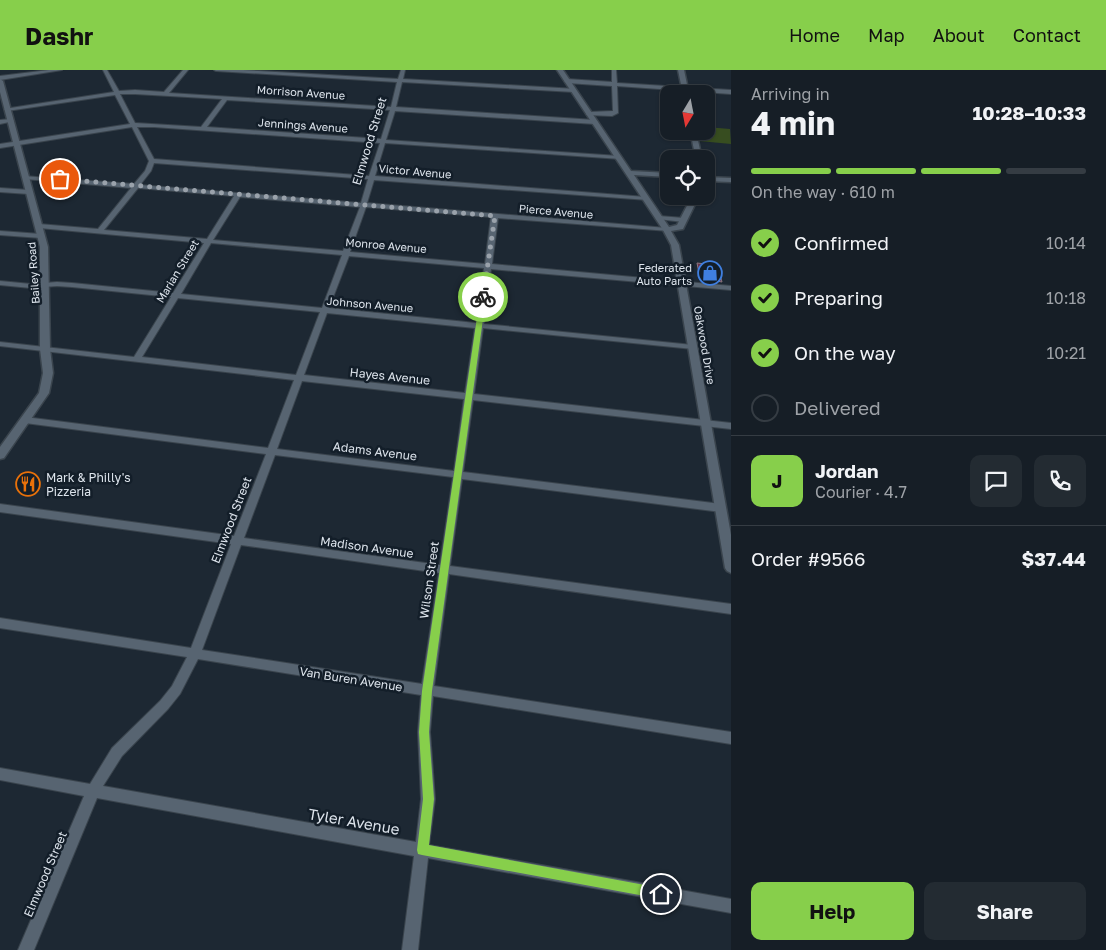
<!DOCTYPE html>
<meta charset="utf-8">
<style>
:root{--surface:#161e26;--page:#232b32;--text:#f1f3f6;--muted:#9ea2a7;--line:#353c43;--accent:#87cf4b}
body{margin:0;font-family:"Golos Text",sans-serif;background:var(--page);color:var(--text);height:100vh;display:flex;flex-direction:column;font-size:19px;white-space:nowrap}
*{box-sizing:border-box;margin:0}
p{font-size:16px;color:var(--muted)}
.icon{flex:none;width:28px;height:28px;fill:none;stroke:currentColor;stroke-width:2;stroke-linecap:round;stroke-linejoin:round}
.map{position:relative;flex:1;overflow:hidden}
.side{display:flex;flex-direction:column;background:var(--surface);width:375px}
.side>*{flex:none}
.needle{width:32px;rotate:190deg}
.controls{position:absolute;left:660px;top:15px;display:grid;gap:10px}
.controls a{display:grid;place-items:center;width:55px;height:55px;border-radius:10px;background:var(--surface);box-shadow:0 1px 4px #0004,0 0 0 1px var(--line);font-size:25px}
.pin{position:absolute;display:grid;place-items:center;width:42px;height:42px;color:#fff;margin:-21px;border:2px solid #fff;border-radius:50%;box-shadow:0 1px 5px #0007}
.courier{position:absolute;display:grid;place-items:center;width:50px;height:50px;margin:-25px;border:4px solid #87cf4b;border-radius:50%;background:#fff;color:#222;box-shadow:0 1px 6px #0007}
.head em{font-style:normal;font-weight:700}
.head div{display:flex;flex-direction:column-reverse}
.head{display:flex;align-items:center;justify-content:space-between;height:85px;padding:0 20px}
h1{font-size:32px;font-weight:700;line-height:38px}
.bar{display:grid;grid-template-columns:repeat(4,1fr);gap:8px 5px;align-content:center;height:60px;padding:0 20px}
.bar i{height:6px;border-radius:4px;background:var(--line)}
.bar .on{background:var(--accent)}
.bar p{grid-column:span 4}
.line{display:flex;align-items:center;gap:12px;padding:0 20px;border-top:1px solid var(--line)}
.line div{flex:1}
.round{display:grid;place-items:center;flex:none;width:52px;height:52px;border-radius:10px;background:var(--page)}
ol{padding:0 20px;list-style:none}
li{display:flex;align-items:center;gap:15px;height:55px}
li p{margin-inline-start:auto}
li .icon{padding:5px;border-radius:50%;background:var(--accent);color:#111;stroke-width:4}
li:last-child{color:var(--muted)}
li i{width:28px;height:28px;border:2px solid var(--line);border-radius:50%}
.action{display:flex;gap:10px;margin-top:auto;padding:10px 20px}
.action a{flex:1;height:58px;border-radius:10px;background:var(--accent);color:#111;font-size:20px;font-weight:700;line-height:58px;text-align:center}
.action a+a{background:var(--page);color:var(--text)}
header{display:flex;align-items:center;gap:30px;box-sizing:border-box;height:70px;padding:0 25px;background:var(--accent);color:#111}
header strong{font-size:24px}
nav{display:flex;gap:28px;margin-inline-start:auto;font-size:18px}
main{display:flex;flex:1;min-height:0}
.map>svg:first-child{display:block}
.green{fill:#374d20}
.building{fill:#66304d;stroke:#89767f}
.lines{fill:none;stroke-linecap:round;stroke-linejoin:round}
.minor-casing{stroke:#3a444d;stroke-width:2}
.tertiary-casing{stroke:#3a444d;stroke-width:3}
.minor{fill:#576471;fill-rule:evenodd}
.tertiary{fill:#576471;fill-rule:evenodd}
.route{fill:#87cf4b}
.done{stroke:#9aa2ab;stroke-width:5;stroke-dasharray:0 9}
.labels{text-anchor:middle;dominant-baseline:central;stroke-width:5;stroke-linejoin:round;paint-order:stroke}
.far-street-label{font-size:11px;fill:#dde4ec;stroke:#131e29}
.far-poi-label{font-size:11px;fill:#dde4ec;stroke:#131e29;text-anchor:end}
.street-label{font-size:12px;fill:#dde4ec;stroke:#131e29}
.poi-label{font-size:12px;fill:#dde4ec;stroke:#131e29;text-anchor:start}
.near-street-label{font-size:15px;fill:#dde4ec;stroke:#131e29}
</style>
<header>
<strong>Dashr</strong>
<nav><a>Home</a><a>Map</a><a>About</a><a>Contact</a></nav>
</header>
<main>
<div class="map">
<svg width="731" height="880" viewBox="0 0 731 880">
<rect width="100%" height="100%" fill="#1d2833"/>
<!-- green -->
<path class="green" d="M706,57L730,59L731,74L699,71L697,61H706Z"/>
<!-- building -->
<path class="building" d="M697,193L714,195L715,200L719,201L722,212L700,208Z"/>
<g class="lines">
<!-- minor casing -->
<g class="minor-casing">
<path id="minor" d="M49,0H62L0,10V6Z
M103,0H107L119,21L135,20L164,22L183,0H188L169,23L391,37L397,12L216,1L214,0H243L398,9L401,0H405L403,9L576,19L574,22L402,12L396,37L595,50L598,52L595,54L395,41L386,70L619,86L621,87V89L385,73L375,106L646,127L648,128V130L374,110L367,133L667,158L670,160L669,161L498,148L492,194L731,216V220L491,199L484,254L693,275L697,277L693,279L483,258L474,324L731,353V359L473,330L463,402L721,434L726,438L721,442L462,409L450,496L731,534V544L449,504L434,616L731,662V674L433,626L430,662L435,729L429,775L731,829V843L428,788L418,880H402L414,786L97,728L34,880H18L84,726L0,710V698L90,714L112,678L160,631L172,616L187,587L0,558V548L191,578L231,474L0,442V434L234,466L266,384L25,353L21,350L25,347L268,378L294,310L0,276V272L134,287L171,227L72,217L57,216L31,218L0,215V211L31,214L57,212L72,213L173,223L204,173L39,158L36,156L39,154L98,159L131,118L25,109L22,107L23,106L134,114L145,101L149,91L132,57L0,78V74L130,54L115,25L7,41L4,39L114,22ZM120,24H135L222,29L201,57L135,53ZM227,30L390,40L381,69L207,57ZM137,57H154L380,73L369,106L154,89ZM154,93L368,109L361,133L140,115L151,101ZM138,118L234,126L207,169L104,160ZM240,127L360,137L343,181L213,170ZM366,137L491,147L485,194L350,182ZM211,173L342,185L322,238L181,224ZM349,186L484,198L476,253L329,238ZM178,228L320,242L296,305L142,287ZM327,243L475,258L465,323L304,305ZM302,311L464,329L454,401L277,379ZM275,385L453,407L440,495L244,468ZM241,475L439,503L422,614L202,580ZM198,589L421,625L418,662L421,729L416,772L103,716L122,686L168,639L180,624Z
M612,0H616L617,13L731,20V24L617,16L618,43L612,46L587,45L586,44L589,42L613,41L612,16L567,13L564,11L567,9L612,12Z
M0,50L11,49L14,51L0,54Z
M0,118L29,120L32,122L29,124L0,122Z
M659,146L684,148L687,150L684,152L657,149V147Z
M0,161L41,164L44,166L41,168L0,165Z"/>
</g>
<!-- tertiary casing -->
<g class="tertiary-casing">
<path id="tertiary" d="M557,0H563L631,101L669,103V107L634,105L669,157L677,155L692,126H699L683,159L671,161L679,175L731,465V503L727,501L725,498L671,175L663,160Z
M678,0H684L689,24H683Z
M0,9L3,11L48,177L50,279L53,303L49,323L4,388L0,389V377L39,323L43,303L40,279V177L0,22Z
M690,61H696L702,89H696Z
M706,107L731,108V112L706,111Z"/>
</g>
<!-- minor -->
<use href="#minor" class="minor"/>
<!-- tertiary -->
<use href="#tertiary" class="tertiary"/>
</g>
<!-- route -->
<path class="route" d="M483,225L486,227L432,621L429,662L434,729L429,775L661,818L665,819L667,824L665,828L661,829L422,785L418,784L417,780L423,729L419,662L422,621L480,227Z"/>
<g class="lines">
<!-- done -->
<path class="done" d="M60,109L495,146L483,227"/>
</g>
<!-- icons -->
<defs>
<g id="shop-ring" transform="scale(1.25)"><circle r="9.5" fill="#131e29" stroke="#3f7fe0" stroke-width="1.5"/><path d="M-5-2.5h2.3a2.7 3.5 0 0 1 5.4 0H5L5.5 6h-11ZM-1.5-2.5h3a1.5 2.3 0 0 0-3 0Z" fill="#3f7fe0"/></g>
<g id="restaurant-ring" transform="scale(1.25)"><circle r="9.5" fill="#131e29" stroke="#e8710a" stroke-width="1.5"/><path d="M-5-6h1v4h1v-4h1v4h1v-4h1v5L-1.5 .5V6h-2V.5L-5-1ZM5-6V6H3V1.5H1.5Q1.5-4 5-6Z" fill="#e8710a"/></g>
</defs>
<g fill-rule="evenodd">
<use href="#shop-ring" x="710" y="203"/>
<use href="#restaurant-ring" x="28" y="414"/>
</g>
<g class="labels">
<!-- far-street labels -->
<g class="far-street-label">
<text transform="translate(301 22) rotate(4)">Morrison Avenue</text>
<text transform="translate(303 55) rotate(4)">Jennings Avenue</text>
<text transform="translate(415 101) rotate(5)">Victor Avenue</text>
<text transform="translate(556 141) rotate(5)">Pierce Avenue</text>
<text transform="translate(386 175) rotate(5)">Monroe Avenue</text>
<text transform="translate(177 201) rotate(-59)">Marian Street</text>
<text transform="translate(33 203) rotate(-94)">Bailey Road</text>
<text transform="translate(370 234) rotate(5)">Johnson Avenue</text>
<text transform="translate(705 275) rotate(80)">Oakwood Drive</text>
</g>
<!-- far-poi labels -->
<g class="far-poi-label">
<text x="692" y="197">Federated<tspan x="692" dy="13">Auto Parts</tspan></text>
</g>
<!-- street labels -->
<g class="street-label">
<text transform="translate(369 71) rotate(-73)">Elmwood Street</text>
<text transform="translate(390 306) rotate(6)">Hayes Avenue</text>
<text transform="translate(375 381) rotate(7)">Adams Avenue</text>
<text transform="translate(231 450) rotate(-69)">Elmwood Street</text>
<text transform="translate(367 477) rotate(8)">Madison Avenue</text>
<text transform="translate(429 510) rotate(-82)">Wilson Street</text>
<text transform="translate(351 609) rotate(9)">Van Buren Avenue</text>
<text transform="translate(45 804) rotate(-67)">Elmwood Street</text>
</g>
<!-- poi labels -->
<g class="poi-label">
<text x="46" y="407">Mark &amp; Philly's<tspan x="46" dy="14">Pizzeria</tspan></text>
</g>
<!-- near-street labels -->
<g class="near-street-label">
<text transform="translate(354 751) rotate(10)">Tyler Avenue</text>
</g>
</g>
</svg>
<div class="controls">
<a><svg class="needle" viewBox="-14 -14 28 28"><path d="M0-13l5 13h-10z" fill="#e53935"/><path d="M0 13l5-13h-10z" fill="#9ea2a7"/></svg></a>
<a><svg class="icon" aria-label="locate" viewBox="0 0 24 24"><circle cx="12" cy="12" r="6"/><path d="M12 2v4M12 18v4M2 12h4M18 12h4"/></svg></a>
</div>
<div class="pin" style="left:60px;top:109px;background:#ea580c"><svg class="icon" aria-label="bag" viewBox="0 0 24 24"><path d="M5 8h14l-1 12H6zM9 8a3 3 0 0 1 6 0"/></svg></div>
<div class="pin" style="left:661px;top:824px;background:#1f2937"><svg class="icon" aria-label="home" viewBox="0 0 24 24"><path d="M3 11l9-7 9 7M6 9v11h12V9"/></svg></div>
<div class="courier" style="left:483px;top:227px"><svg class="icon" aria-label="bike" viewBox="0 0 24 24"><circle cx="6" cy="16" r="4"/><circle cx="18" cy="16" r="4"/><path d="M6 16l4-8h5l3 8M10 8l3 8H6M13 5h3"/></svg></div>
</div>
<section class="side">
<div class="head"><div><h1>4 min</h1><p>Arriving in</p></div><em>10:28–10:33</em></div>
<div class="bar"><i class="on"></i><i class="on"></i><i class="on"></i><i></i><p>On the way · 610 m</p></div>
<ol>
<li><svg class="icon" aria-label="check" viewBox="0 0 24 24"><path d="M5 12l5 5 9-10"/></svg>Confirmed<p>10:14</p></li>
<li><svg class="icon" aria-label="check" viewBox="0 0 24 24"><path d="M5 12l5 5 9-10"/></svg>Preparing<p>10:18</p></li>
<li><svg class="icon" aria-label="check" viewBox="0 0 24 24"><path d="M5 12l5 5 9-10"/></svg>On the way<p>10:21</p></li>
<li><i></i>Delivered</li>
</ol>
<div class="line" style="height:90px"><b class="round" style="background:var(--accent);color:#111">J</b><div><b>Jordan</b><p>Courier · 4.7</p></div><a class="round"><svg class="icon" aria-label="chat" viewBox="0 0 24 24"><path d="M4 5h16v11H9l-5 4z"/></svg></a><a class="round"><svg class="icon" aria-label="phone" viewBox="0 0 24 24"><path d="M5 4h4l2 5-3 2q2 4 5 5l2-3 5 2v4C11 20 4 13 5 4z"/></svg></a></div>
<div class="line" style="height:65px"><div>Order #9566</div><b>$37.44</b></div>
<div class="action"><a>Help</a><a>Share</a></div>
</section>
</main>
